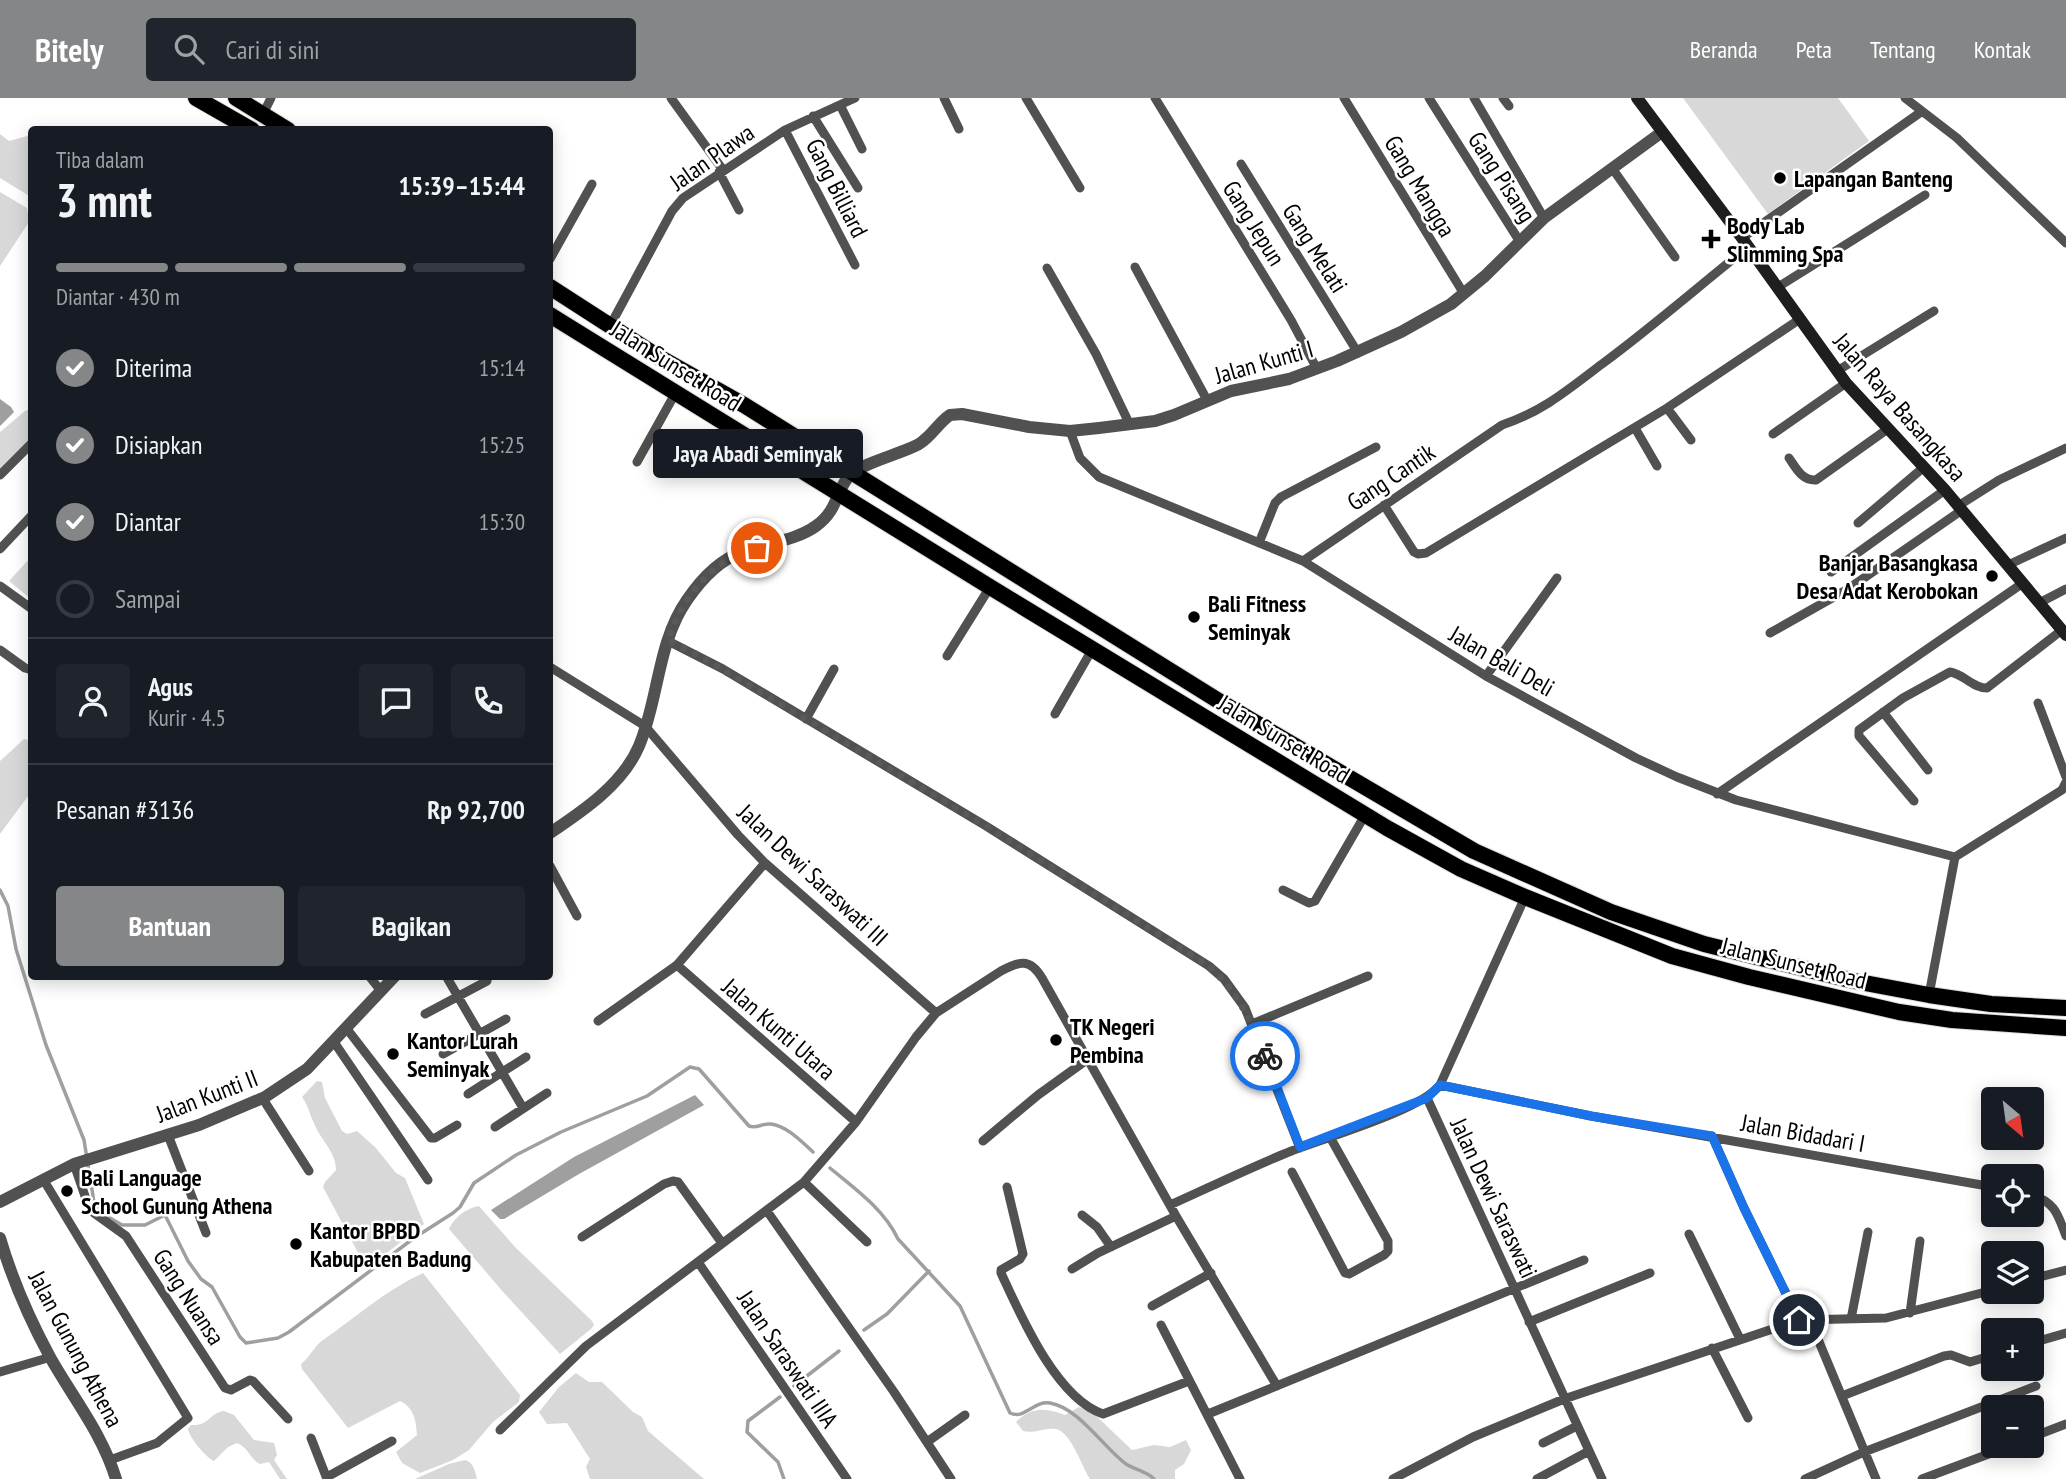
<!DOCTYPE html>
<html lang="id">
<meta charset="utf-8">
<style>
:root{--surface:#171b24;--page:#20242c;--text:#f1f3f6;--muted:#9ea1a6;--line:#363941;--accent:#858687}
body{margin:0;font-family:"PT Sans Narrow",sans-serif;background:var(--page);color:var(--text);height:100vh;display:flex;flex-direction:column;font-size:26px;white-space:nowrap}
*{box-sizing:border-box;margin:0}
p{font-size:23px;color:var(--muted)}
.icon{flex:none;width:38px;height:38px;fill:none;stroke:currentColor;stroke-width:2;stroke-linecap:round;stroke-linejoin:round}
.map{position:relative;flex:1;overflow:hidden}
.drawer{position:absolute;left:28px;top:28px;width:525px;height:854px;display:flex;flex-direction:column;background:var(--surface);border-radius:7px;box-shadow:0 4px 18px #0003}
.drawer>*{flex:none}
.needle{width:46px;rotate:151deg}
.fabs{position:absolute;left:1981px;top:989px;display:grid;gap:14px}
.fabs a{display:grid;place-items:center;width:63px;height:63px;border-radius:7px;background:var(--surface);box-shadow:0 4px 18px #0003;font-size:35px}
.pin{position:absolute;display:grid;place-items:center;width:60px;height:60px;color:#fff;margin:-30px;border:4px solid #fff;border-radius:50%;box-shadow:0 2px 7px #0007}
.courier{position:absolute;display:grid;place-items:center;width:70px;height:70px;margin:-35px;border:5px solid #1a73e8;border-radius:50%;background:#fff;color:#222;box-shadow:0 2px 9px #0007}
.bubble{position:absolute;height:49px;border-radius:7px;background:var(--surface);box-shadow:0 4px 18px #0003;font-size:23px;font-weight:700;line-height:49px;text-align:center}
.head em{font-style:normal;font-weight:700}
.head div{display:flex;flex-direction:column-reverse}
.head{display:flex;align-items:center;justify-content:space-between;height:119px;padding:0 28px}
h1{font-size:46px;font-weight:700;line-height:52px}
.bar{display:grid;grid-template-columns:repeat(4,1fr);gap:10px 7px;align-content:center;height:84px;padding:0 28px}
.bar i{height:9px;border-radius:5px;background:var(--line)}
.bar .on{background:var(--accent)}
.bar p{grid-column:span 4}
.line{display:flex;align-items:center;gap:18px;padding:0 28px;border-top:2px solid var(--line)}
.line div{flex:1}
.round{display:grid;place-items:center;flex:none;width:74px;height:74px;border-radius:7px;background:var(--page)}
ol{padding:0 28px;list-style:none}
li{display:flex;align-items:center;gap:21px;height:77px}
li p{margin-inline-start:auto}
li .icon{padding:7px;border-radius:50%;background:var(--accent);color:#fff;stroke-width:4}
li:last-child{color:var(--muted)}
li i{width:38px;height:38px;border:4px solid var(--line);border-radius:50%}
.action{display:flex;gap:14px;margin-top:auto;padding:14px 28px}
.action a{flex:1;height:80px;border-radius:7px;background:var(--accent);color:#fff;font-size:28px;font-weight:700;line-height:80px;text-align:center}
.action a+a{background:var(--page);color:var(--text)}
header{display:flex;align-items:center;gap:42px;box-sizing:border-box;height:98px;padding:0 35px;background:var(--accent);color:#fff}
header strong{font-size:33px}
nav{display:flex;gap:38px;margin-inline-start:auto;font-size:24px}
.search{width:490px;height:63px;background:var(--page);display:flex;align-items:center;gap:18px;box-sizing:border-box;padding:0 24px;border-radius:7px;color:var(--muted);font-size:26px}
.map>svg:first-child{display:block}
.green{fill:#d8d8d8}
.water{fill:#9f9f9f}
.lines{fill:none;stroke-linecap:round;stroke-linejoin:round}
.stream{stroke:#9f9f9f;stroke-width:3.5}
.trunk-casing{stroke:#dbdbdb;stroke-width:18}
.minor{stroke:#515151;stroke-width:9}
.tertiary{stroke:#515151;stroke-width:12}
.secondary{stroke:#1e1e1e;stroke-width:12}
.trunk{stroke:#000;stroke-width:16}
.done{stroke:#595959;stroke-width:7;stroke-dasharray:0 12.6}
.route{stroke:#1a73e8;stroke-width:9}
.poi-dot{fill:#000;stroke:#fff;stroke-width:2.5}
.labels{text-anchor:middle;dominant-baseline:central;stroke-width:5;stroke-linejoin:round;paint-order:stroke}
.street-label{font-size:24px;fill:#000;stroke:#fff}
.poi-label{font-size:24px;font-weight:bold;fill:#000;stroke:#fff;text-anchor:start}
</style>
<header>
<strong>Bitely</strong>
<div class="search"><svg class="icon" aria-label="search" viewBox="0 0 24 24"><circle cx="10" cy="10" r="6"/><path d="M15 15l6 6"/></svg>Cari di sini</div>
<nav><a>Beranda</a><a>Peta</a><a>Tentang</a><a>Kontak</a></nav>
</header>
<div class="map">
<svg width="2066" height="1381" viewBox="0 0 2066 1381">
<rect width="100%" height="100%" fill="#fff"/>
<!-- green -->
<path class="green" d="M1683,0H1838L1869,43L1768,116Z
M0,36L9,43L31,37V99L0,80Z
M0,94L27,110L29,124L0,168Z
M31,311V342L0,372V334L25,313Z
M31,459V501L9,483Z
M24,641L31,643V694L0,736V663Z
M317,983L322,984L325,1000L342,1033L347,1036L357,1033L376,1050L396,1075L405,1080L424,1126L370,1168L363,1164L323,1089L325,1084L336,1072C336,1053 320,1042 314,1025C309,1015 309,1009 302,999Z
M479,1108L515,1149L592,1223L594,1227L591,1231L560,1256L504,1195L449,1131C454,1119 467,1110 479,1108Z
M423,1175L520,1297L519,1304L493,1324L469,1352L453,1362L420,1375L402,1365L396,1354L417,1337C416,1322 414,1310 400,1303L348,1330L302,1271L301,1266C310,1259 314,1248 323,1242C356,1219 386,1192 423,1175Z
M576,1275L589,1284H602L633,1314L642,1319L648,1333L704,1381H590L586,1369L590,1361L567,1325L547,1326L539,1314L559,1289Z
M1079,1309L1090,1312L1132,1352L1154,1347L1170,1349L1186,1342L1191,1352L1184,1366L1175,1372V1381H1090C1082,1369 1071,1334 1056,1331C1045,1329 1035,1336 1023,1333L1016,1324C1032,1308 1046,1310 1065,1317Z
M224,1313L234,1317L254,1342L274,1345L277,1357L274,1362L287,1381H280L269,1364L260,1366C250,1361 248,1349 237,1345L228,1349L214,1363C206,1360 189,1339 188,1331L191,1327C210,1328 209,1315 224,1313Z
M465,1362C474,1365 475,1373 477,1381H415L449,1366Z"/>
<!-- water -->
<path class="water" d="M0,301L11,309L14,314L0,328Z
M695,997L704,1007L579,1076L504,1121H500L491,1112L574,1059Z"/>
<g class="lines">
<!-- stream -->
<path class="stream" d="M0,792L8,808L16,851L46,947L84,1042L94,1104L105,1117L122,1127H145L165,1117L188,1163L201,1181L212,1189L240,1239L246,1245L278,1240L289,1234L414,1140L453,1115L460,1109L474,1085L516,1057L561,1034L647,998L690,969L699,971L749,1028C757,1031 762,1025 771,1026C787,1028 802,1044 813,1054
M830,1070C854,1090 884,1111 898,1141L960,1208L1010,1315C1025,1322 1034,1302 1050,1305C1079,1310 1103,1349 1126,1366C1135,1372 1146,1373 1154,1381
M864,1232L887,1216L929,1173
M794,1288L839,1253
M780,1299L748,1323L747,1334L778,1364L784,1381"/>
<!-- trunk casing -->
<g class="trunk-casing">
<path id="trunk" d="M196,0L252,32
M236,0L288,32
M550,189L657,258L744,307L1222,605L1474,753L1611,814L1704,846L1854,883L1929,897L1991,906L2066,910
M550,217L990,489L1387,730L1461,771L1525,799L1672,858L1749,879L1899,914L1952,922L2066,930"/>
</g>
<!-- minor -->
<path class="minor" d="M671,0L723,72
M944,0L959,31
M1026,0L1080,90
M1155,0L1291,222L1317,271
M1344,0L1464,196
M1429,0L1520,144
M1474,0L1544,120
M1503,0L1509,8
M1905,0L1957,40L2066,145
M840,7L862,51
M263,16L271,0
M813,18L858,90
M785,32L855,167
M1241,66L1358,255
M1612,70L1675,159
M719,74L739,112
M1742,140L1921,14
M550,161L592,86
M1135,169L1207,302
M1047,170L1096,256L1129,325
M1778,189L1925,97
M610,228L672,113L683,100L785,32L855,0
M1837,273L1934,213
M1667,310L1691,342
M1635,330L1657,368
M1070,333L1080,360L1099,379L1303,463L1486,578L1636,660L1677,679L1736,702L1955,759
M1773,336L1846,285
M1789,360C1796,370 1802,383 1816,382L1889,330
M637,364L676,294
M0,377L32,345
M1384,407L1414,454L1418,456L1426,455L1667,310L1800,221
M1958,408L1999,382L2066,350
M1858,425L1924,369
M1259,445L1275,405L1281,399L1376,349
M0,451L32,417
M1303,463L1502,327C1542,314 1569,291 1602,266C1652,229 1699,188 1748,149
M2008,467L2066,440
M1831,474L1945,392
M0,488L32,511
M2039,505L2066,491
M1770,535L1848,491L1962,412
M668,543L723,571L986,728L1209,868L1224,881L1245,910L1300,1050
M0,552L25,570L32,572
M947,558L990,489
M550,569L645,628L738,737L765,765L936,915
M1486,578L1557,480
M2038,605L2066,679
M1883,614L1928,672
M1055,616L1093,550
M806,621L834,571
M1717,696L2023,485
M1914,703L1859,638V632L1903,600L1950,574C1964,576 1972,590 1987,590L2062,532
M550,768L577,818
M1283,792L1309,805L1315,803L1365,717
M677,867L856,1024
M369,878L381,893
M446,878L523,1010
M1929,897L1955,759L2062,692L2066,684
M425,916L487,883
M598,923L677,867L765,765
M1252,926L1368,878
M347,931L431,1040H435L457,1027
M334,944L428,1082
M443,956L506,921
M1440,987L1591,1018L1993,1089
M468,996L526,959
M1427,1000L1602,1381
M263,1001L309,1073
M495,1029L547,995
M168,1037L206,1135
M1712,1038L1744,1110L1799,1222
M983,1043L1038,997L1088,961
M74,1066L86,1101L94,1115L126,1138L225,1290L231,1292L250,1282L253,1283L288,1321
M1292,1074L1345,1175L1349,1176L1384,1157L1388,1153V1143L1330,1039
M43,1081L188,1320L157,1345L110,1362
M804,1084L867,1144
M1007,1089L1023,1156L1020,1161L1001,1172V1175C1021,1218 1056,1300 1103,1316L1189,1283
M2032,1097C2055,1104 2058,1117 2066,1138
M1170,1107C1208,1090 1245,1072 1284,1056C1319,1041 1419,1014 1440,987L1525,799
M767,1113L894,1294L951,1381
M1082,1117L1097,1129L1111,1149
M1689,1136L1740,1241
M582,1139L664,1086L673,1083L678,1084L722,1145
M698,1164L847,1381
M1072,1171L1098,1155L1176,1118
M2032,1181L2066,1172
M1152,1208L1211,1175
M1910,1215L1920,1143
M1851,1221L1868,1134
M1810,1222L1876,1381
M1529,1224L1650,1175
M1161,1227L1240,1381
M2032,1245L2066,1235
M1712,1250L1748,1320
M0,1274L51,1259
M1842,1298L1944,1258L1951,1257L1970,1264L1993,1257
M1208,1316L1584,1162
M500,1332L586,1248L804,1084L856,1024L916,939L936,915L1001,873C1020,863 1030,860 1042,880L1176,1118L1277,1288
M2032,1339L2066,1326
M311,1340L327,1381
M927,1344L965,1317
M1543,1345L1577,1328
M327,1379L392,1343
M1393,1381L1473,1339L1564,1301L1799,1222L1886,1220L1993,1192
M1537,1381L1589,1353
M1805,1381L1864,1354L2036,1288
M1922,1381L2010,1348"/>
<!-- tertiary -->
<path class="tertiary" d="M550,735C583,713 623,686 639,648C659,601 657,545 687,502C700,483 719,462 742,454C766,445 795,443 816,428C839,412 836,390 851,376C863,365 903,355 919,346C932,338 938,325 950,317L962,316L1029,329L1070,333L1099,330L1155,323L1174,317L1231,293L1289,281L1337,263L1401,234L1451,206L1485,178L1544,120L1662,34
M0,1104L74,1066L199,1027L265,999L307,971L395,878
M0,1140C12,1181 30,1222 50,1259C73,1300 102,1335 116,1381"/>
<!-- secondary -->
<path class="secondary" d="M1637,0L1742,140L1846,285L1945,392L2066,537"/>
<!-- trunk -->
<use href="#trunk" class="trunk"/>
</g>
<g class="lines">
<!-- done -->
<path class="done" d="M757,450C712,461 682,500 668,542L703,560L986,728L1209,868C1239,895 1250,921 1265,958"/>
<!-- route -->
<path class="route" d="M1265,958L1300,1049L1427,1000L1440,987L1591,1018L1712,1038L1744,1110L1799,1222"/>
</g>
<!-- markers -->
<g class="poi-dot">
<circle cx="1780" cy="80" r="7"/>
<path d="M1707.5 130.5h7v7h7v7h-7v7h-7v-7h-7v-7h7z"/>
<circle cx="1992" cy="478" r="7"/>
<circle cx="1194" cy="519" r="7"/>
<circle cx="1056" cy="942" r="7"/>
<circle cx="393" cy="956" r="7"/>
<circle cx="67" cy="1093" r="7"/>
<circle cx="296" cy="1146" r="7"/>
</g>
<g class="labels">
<!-- street labels -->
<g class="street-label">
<text transform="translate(712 59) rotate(-35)">Jalan Plawa</text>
<text transform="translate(1502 79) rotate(57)">Gang Pisang</text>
<text transform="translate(1420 88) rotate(59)">Gang Mangga</text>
<text transform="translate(837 90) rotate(63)">Gang Billiard</text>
<text transform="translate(1254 125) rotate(58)">Gang Jepun</text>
<text transform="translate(1315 150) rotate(58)">Gang Melati</text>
<text transform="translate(1264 264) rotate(-16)">Jalan Kunti I</text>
<text transform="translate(676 268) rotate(32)">Jalan Sunset Road</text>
<text transform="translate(1900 309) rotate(49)">Jalan Raya Basangkasa</text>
<text transform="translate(1391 379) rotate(-34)">Gang Cantik</text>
<text transform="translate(1502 563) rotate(30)">Jalan Bali Deli</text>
<text transform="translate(1284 641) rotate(31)">Jalan Sunset Road</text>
<text transform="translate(813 777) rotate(43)">Jalan Dewi Saraswati III</text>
<text transform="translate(1794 865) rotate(14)">Jalan Sunset Road</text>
<text transform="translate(779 931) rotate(41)">Jalan Kunti Utara</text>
<text transform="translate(207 998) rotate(-21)">Jalan Kunti II</text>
<text transform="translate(1803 1035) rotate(10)">Jalan Bidadari I</text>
<text transform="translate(1494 1100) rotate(65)">Jalan Dewi Saraswati</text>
<text transform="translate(189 1199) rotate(57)">Gang Nuansa</text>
<text transform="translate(76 1251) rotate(62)">Jalan Gunung Athena</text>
<text transform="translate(788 1261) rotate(56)">Jalan Saraswati IIIA</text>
</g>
<!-- poi labels -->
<g class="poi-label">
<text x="1794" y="80">Lapangan Banteng</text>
<text x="1727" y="127">Body Lab<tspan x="1727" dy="28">Slimming Spa</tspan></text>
<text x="1978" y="464" text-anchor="end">Banjar Basangkasa<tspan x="1978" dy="28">Desa Adat Kerobokan</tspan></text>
<text x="1208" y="505">Bali Fitness<tspan x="1208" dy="28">Seminyak</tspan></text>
<text x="1070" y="928">TK Negeri<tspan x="1070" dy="28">Pembina</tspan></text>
<text x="407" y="942">Kantor Lurah<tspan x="407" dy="28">Seminyak</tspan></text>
<text x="81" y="1079">Bali Language<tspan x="81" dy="28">School Gunung Athena</tspan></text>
<text x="310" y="1132">Kantor BPBD<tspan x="310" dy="28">Kabupaten Badung</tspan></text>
</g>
</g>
</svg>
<div class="fabs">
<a><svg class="needle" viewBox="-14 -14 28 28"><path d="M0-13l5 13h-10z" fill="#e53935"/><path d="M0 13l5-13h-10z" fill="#9ea1a6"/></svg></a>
<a><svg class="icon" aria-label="locate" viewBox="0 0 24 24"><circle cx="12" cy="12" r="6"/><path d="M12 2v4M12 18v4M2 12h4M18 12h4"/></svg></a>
<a><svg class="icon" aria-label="layers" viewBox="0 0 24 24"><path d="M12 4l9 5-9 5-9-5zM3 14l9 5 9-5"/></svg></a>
<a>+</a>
<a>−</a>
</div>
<div class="pin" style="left:757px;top:450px;background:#ea580c"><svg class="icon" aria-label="bag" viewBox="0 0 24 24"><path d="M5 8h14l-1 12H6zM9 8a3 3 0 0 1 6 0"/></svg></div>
<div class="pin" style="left:1799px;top:1222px;background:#1f2937"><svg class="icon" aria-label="home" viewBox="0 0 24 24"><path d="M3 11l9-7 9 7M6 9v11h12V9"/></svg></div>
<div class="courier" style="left:1265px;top:958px"><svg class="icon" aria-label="bike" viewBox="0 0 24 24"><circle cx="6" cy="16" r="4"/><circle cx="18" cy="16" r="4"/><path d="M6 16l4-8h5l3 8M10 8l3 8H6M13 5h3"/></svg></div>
<div class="bubble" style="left:653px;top:331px;width:210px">Jaya Abadi Seminyak</div>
<section class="drawer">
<div class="head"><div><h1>3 mnt</h1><p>Tiba dalam</p></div><em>15:39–15:44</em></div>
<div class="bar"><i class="on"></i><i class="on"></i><i class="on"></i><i></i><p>Diantar · 430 m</p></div>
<ol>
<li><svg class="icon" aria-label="check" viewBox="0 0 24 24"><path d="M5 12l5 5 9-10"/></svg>Diterima<p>15:14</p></li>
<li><svg class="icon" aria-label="check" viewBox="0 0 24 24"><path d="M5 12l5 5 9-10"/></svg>Disiapkan<p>15:25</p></li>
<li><svg class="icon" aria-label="check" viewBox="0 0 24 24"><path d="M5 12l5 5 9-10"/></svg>Diantar<p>15:30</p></li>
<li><i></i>Sampai</li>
</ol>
<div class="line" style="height:126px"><a class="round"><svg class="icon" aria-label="person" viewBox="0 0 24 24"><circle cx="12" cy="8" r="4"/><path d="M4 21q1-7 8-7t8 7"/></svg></a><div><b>Agus</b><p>Kurir · 4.5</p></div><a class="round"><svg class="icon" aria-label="chat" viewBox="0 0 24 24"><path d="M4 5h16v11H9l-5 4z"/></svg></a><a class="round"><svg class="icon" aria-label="phone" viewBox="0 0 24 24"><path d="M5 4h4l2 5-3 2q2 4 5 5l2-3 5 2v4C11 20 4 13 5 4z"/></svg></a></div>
<div class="line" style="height:91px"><div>Pesanan #3136</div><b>Rp 92,700</b></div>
<div class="action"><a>Bantuan</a><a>Bagikan</a></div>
</section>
</div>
